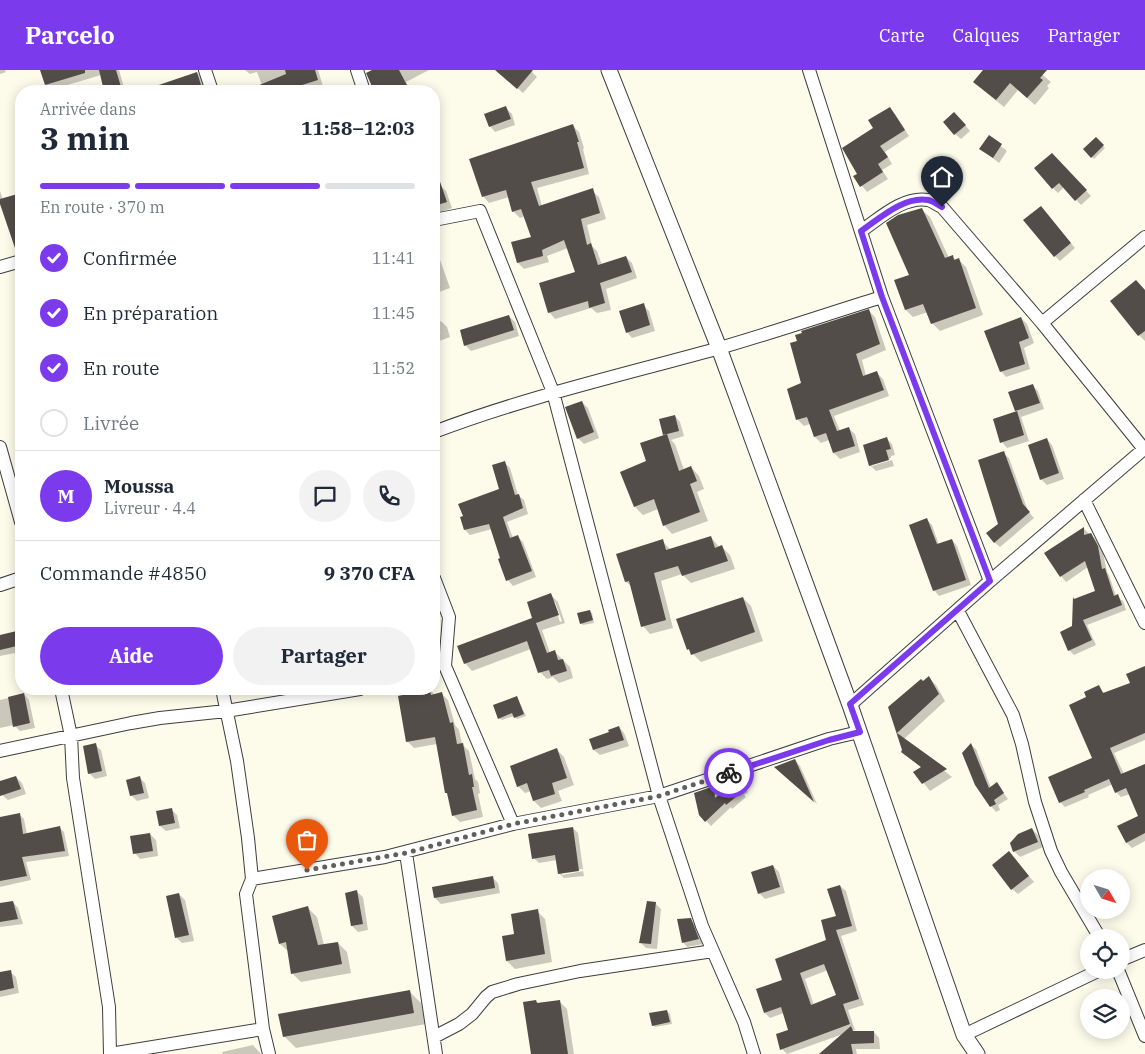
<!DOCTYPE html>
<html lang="fr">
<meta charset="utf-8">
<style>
:root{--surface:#fff;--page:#f2f2f3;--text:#1f2937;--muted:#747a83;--line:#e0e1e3;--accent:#7c3aed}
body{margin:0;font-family:"IBM Plex Serif",serif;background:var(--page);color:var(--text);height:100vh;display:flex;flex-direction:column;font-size:19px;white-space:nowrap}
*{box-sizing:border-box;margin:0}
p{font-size:16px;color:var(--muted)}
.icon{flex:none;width:28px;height:28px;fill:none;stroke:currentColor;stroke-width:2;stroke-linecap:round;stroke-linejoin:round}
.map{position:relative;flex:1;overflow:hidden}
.drawer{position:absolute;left:15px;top:15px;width:425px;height:610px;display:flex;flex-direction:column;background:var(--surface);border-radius:20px;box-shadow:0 2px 12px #0003}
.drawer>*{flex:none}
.needle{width:32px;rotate:129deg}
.controls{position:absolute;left:1080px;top:799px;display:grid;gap:10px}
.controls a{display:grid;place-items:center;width:50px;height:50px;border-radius:50%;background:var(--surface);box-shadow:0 2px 12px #0003;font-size:25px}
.pin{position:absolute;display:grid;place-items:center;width:42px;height:42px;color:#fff;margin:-51px -21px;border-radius:50% 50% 50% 0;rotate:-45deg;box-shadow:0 0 5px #0007}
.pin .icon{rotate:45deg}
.courier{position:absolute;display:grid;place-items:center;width:50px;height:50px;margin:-25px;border:4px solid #7c3aed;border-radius:50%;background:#fff;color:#222;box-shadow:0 1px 6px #0007}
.head em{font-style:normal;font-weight:700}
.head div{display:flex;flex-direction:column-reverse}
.head{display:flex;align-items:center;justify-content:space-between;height:85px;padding:0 25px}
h1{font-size:32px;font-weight:700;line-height:38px}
.bar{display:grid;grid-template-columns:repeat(4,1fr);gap:8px 5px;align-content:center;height:60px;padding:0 25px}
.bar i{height:6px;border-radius:4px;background:var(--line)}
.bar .on{background:var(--accent)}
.bar p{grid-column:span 4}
.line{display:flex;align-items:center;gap:12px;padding:0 25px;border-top:1px solid var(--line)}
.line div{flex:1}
.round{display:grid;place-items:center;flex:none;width:52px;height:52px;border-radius:26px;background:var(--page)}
ol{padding:0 25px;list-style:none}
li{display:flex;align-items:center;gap:15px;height:55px}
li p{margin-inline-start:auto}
li .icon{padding:5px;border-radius:50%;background:var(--accent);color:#fff;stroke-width:4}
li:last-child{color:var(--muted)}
li i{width:28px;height:28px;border:2px solid var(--line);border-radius:50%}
.primary-button{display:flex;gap:10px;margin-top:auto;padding:10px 25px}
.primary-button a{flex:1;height:58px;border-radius:30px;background:var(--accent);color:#fff;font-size:20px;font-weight:700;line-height:58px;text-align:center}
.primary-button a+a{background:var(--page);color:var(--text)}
header{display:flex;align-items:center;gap:30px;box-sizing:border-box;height:70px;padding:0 25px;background:var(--accent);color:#fff}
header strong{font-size:24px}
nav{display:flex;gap:28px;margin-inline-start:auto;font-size:18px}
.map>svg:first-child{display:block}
.shadow{fill:#0003;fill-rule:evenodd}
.building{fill:#524d48;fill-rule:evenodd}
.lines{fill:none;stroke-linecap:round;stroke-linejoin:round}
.minor-casing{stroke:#3e3e3e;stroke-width:14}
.tertiary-casing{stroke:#3e3e3e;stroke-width:17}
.minor{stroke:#fff;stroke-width:12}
.tertiary{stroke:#fff;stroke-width:15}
.done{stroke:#605f59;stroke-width:5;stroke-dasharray:0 9}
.route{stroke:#7c3aed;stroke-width:6}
</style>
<header>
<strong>Parcelo</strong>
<nav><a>Carte</a><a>Calques</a><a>Partager</a></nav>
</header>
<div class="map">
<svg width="1145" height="984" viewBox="0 0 1145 984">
<rect width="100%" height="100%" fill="#fdfbea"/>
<!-- shadow -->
<path class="shadow" d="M0,0H5L6,2L0,4Z
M41,0H119L125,21H106L101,5L51,20L46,14Z
M245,0H318L323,16L307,21H264L257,2L250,4Z
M375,0H429L406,12L411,21H375L368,3Z
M497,0H530L537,7L523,23Z
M985,0H1037L1051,12L1047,16L1049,18L1035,35L1018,20L1004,37L983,20Z
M197,3L203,9L206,21H149V20Z
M506,38L512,44L515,55L495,62L490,56Z
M889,38L895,44L909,66L885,82L892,94L882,100L888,109L867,122L855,107L859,104L875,58Z
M960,49L970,61L961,69L955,64Z
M572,55L579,62L584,78L583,79L589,104L537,118L542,136L592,121L599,127L606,149L587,155L592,176L597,181L602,195L626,187L632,193L637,208L606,219L611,240L597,243L591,238L555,249L549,242L576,203L568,178L547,186L549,192L524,199L518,193L533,168L525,146L520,148L513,141L509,127L489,133L483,126Z
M989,67L1007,81L999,93L981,79Z
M1096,69L1105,78L1094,89L1085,79Z
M1052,84L1091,126L1081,135L1064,117L1058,123L1053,118Z
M440,115L446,121L452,138L434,144V117Z
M0,121L3,130L21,124V181L16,176L2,135H0Z
M922,140L930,147L949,188L953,187L956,190H959L966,197L983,245L940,261L932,253L928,242L913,247L906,240Z
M1045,142L1075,178L1060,191L1055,186Z
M434,180L438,184L450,218L434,224Z
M1145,220V271L1139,265Z
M643,235L649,241L655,261L632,268L627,262Z
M869,241L875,247L886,280L862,290L866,306L877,303L883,309L889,326L834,346L840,361L848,358L855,364L860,382L840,389L834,383L829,370L821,373L815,367L810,354L804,356L798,350L789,320L803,313Z
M509,246L515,252L519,266L471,281L465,275Z
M1021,248L1027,254L1034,273L1024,278L1030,299L1006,307L1001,301Z
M441,251L447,257L450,267L434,273V254Z
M1032,315L1038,321L1044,339L1021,347L1029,371L1007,378L1002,372L1017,342L1010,323Z
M582,332L588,338L599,368L584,374L578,368Z
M675,346L680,352L684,366L671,370L675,374L684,400L691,397L699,406L704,419L697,422L708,451L672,464L664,455L658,439L643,445L635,437L648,392L666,366L664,365Z
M887,369L892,374L895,385L891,386V388L872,394V396L892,390L894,396L876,401L870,395Z
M1047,369L1052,375L1064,409L1047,415L1041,409Z
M1003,383L1009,388L1028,441L1034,448L1000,477L994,472L999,454Z
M505,393L510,398L518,425L524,430L528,444L507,452L513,468L518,467L523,472L536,507L513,516L508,510L492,459L470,465L465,460L501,420Z
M927,450L932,455L939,475L952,470L957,476L971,515L939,526L934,520Z
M1084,459L1096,470L1103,483L1107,502L1109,505L1116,526L1123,531L1126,540L1087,555L1096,575L1074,585L1069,580L1073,557L1097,522L1088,497L1066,512L1061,506Z
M711,467L719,477H722L730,485L735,499L691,513L682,504L661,511L673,558L650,564L643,556L632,517L626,512L618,485L662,471L671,480Z
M551,525L558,532L565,553L542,560L550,583L554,581L570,597L573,608L559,613L553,607L547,609L540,602L531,579L472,601L465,593L534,549ZM553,532H555L562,551L560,552Z
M743,528L751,536L763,571L701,592L688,579Z
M589,541L592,543L594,553L583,555L581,553Z
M0,566L17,569L20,582L0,586Z
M1145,597V670L1114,683L1124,704L1145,696V771L1132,778L1127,773L1119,757L1139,746L1130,724L1121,727L1116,722L1113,714L1088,725L1089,727L1065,737L1060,732L1094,688L1088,628L1099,617L1105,624L1131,613Z
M929,608L936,615L945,631L904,669L952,707L930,721L915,702L922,698L902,682L904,680L889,638Z
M430,620L435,625L442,624L448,630L455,655L459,660L462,674L469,681L475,709L478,712L480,723L478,724L483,747L460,752L453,745L449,725L446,722L437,674L414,678L407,671Z
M24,624L29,630L35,658L20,661L14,655L0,658V630Z
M517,627L526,646L517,649L514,646L502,650L499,648Z
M619,657L624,663L629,676L600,685L594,680L591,670L611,663Z
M95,675L101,680L107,706L95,709L89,703Z
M971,675L976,679L991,718L997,714L1008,729L998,735L1000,740L996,742L991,736Z
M557,680L564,687L574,715L558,721L562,731L541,738L534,731L531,721L525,723L518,716Z
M795,690L800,696L817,734L782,703Z
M16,707L22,713L26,724L8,730L2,725L0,713Z
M140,708L145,713L149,728L137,731L131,725Z
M743,716L748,722L744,725L746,727L732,739L731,737L711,756L700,744L714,718L719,722V726Z
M171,739L177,745L180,758L166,761L160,756Z
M19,744L24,749L27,764L59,757L64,762L69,786L26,792L31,810L0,817V748Z
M573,758L578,763L583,799L562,802V805L583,801L584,806L564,808L559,803L557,790L539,793L534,788Z
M1032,759L1038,765L1043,777L1020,787L1014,781Z
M150,764L156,770L158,786L140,789L135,783Z
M1009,783L1034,812L1018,824L1012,819Z
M773,796L779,802L785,823L765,829L760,824L753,803Z
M492,807L498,813L500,823L441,834L435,828L434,818Z
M840,816L846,821L857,861L841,866L864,935L848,940L855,960H853L856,963L874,962L879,968L880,979H856L857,984H833L843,964L787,984L782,979L790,961L784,943L770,948L765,943L783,911L827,871L838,847ZM828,900L837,926L814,935L805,909Z
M357,822L363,827L368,860L358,862L352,856L347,824Z
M179,824L185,830L194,871L182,873L176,867Z
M13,832L18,838L23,854L0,857V834Z
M655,833L661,839L657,879L646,878L640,872Z
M308,838L317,847L324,875L338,873L347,882L351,903L301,912L292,903L289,882L280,874L274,847Z
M537,841L545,849L552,892L515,899L507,891L516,865Z
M690,849L695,854L703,874L687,877L683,872Z
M10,902L16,907L19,923L0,927V904Z
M409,921L421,933L426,954L296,978L284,966Z
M536,931L539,934L559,931L567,939L574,984H533Z
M667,941L670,944L672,954L655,957L653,955Z
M253,975L261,984H223L222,982Z"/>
<!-- building -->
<path class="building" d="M40,0H85V3L45,15Z
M99,0H116L121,17L116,18L117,21H104Z
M285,0H315L318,10L283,21H245L286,4Z
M372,0H399L410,21H374L366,3Z
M495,0H533L517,19Z
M983,0H1047L1040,8L1043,10L1027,28L1010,13L996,30L973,12Z
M197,2L201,15L183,21H147V19Z
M506,36L511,49L489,57L484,44Z
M890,37L905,60L880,76L888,87L878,94L883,102L860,117L853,106L857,104L842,78L873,58L868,50Z
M954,42L966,55L954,65L943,52Z
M573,54L579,72H577L584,98L531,112L539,136L593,118L600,143L581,149L587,175L591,173L598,195L626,186L632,202L600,213L605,233L589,238L588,231L548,243L539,213L575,202L564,170L542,180L543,186L517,193L511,172L531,167L521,139L512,142L506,120L482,127L469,89Z
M989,65L1002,74L993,88L979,79Z
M1096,67L1104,75L1091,88L1083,79Z
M1052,83L1087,120L1075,131L1059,113L1052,119L1034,98Z
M434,100H436L447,132L434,136Z
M21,123V183L17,184L0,134V129Z
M1041,136L1071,173L1054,187L1023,150Z
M922,138L945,188L953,185L954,190L959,188L976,238L931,254L923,234L905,240L894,210L909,205L886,153L898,145Z
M1136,210L1145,220V261L1138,266L1110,231Z
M644,233L650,255L626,263L619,241Z
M869,239L880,274L856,284L863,306L877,301L884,320L829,340L837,361L849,357L855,376L833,383L826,363L814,367L807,347L796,350L787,319L801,313L790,273L797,271L795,265L802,263L801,261Z
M509,245L514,260L464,276L460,260Z
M1021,247L1029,268L1019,272L1025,294L1000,302L984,261Z
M1033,314L1040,333L1015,341L1008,322Z
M582,331L594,362L577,369L565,337Z
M1017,341L1024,365L1000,373L993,349Z
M675,345L679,361L663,365L659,349Z
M667,364L679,401L691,396L697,411L690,414L700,442L663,456L654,429L634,437L620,402L646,391L640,373Z
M887,367L891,379L886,380L889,390L869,396L863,375Z
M1047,368L1059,403L1040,410L1028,375Z
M1004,381L1023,434L1030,442L994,473L986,463L998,454L978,390Z
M505,391L515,425L519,424L523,438L503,447L510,468L518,465L532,501L506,511L498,489L500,488L489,454L464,460L460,447L463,446L458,434L499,419L492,395Z
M927,448L937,474L952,469L966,510L933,521L909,455Z
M1084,457V465L1091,463L1098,476L1102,499L1105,498L1114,526L1118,524L1122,535L1083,550L1092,570L1068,581L1060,562L1072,556L1073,527L1074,529L1095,521L1085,491L1060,507L1044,483Z
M711,466L715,478L722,475L728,491L682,506L678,496L654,503L666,550L641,557L629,511L625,512L616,484L663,469L666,480Z
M551,523L559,545L536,553L547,583L555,580L558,590L563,589L567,601L551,606L549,600L538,603L527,571L464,594L457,576L532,548L527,532Z
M743,527L755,562L691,585L689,579L687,580L676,549Z
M590,540L593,550L580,554L577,543Z
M21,560V575L0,580V565Z
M1145,596V663L1110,678L1121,704L1145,694V763L1126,773L1117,756L1138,746L1126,718L1115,723L1109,709L1084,720L1085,722L1059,733L1048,707L1092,688L1069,635L1086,627L1084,622L1099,615L1103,623L1130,613L1126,604Z
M929,606L939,624L897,663L947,699L922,714L913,702L921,697L901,682L902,680L888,637L921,609L923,611Z
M430,619L431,625L442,622L450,653L453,652L457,674L463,673L469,705L472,704L474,717H472L477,740L452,746L447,723H445L435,667L406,672L398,626Z
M24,623L30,653L13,657L8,627Z
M517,626L524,644L514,648L512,643L498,649L493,635Z
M619,656L624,670L593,680L589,669L609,662L608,660Z
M96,673L102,701L88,704L83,676Z
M971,673L989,718L997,712L1004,723L994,730L996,734L990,737L975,715L962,683Z
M557,678L567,708L552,713L555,724L533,731L527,713L517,717L510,696Z
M795,689L814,732L774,697Z
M16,706L21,719L0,726V711Z
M140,706L144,723L130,726L126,710Z
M739,709L744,716L741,720L742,722L726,735L725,733L705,752L699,745L694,723L714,716L715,728Z
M172,738L175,753L159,756L156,741Z
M20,743L23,764L60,756L65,781L22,787L27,806L0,811V747Z
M573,757L579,801L558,804L555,785L532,789L528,764Z
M1032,758L1038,772L1013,782L1010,773L1018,764Z
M150,763L153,781L133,784L130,766Z
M1009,781L1029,806L1011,820L992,795Z
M773,795L780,817L758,824L751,802Z
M493,806L495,818L434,828L432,817Z
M840,815L852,856L836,860L859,929L843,934L850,954L780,980L776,964L788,960L781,937L764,943L756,919L782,910L775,889L826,870L821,850L836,846L827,819ZM824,894L836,925L811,935L800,903Z
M357,820L363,854L351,856L345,823Z
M179,823L189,865L175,868L166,826Z
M13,831L18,849L0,852V833Z
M647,831L656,832L651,874L639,873Z
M308,836L318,875L338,872L342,894L291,904L286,872L279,874L272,846Z
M538,839L545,884L506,891L502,866L514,864L511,844Z
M691,848L699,869L682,873L677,849Z
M11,900L14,918L0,921V902Z
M410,920L414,943L283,967L278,944Z
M536,930L537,933L560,930L568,984H531L523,932Z
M667,940L670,952L652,956L649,943Z
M851,956L853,961H874V973L851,974L853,984H819Z"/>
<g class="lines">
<!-- minor casing -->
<g class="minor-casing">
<path id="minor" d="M205,0L212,21
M357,0L364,21
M809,0L882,227L990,511
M434,150L480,141L553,322L659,726L702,856L744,952L754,984
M861,161C880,148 903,126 928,130C933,131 937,135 942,137L1042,253L1144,379
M0,197L21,191
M1042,253L1145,167
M434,362C526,327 622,305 716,279C772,263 827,244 882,227
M0,377L21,452
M1084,430L1145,553
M434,508L449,547L445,596L513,754
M0,515L21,508
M958,541L1013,645L1022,674L1035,732L1051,781L1061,802L1100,868
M61,619L71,666L73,708L109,937L110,984
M222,619L237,691L248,768L252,809L246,824L263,959L269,984
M850,635L990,511L1145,378
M0,681L131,653L160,648L226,641L360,619
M406,783L436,984
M252,809L385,787L513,754L659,726L829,669L859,662
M1121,890L1145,880
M1118,900L1145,966
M964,965L1100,900
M434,967L459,954L472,944L486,927L492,922L518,914L580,901L713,881
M110,984L263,959"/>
</g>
<!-- tertiary casing -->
<g class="tertiary-casing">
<path id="tertiary" d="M609,0L719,278L850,635L964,965L977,984"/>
</g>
<!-- minor -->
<use href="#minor" class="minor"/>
<!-- tertiary -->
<use href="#tertiary" class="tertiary"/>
</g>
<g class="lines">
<!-- done -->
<path class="done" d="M307,800L406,783L513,754L659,726L729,703"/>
<!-- route -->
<path class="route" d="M729,703L829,670L860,662L850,634L990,511L882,227L861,161C880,148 904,126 928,130C933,131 938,135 942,137"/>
</g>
</svg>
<div class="controls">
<a><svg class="needle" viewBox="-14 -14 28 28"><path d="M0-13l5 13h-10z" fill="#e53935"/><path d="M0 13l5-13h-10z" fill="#747a83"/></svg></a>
<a><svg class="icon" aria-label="locate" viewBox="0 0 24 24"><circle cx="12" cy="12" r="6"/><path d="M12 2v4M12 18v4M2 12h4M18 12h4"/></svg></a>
<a><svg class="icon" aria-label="layers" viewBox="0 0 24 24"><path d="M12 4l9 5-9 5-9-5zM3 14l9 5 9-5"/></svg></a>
</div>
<div class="pin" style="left:307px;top:800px;background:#ea580c"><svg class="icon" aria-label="bag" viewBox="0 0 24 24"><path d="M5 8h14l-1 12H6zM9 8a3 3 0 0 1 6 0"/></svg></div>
<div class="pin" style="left:942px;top:137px;background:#1f2937"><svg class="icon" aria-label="home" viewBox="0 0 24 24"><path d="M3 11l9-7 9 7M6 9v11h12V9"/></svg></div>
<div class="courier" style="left:729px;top:703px"><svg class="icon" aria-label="bike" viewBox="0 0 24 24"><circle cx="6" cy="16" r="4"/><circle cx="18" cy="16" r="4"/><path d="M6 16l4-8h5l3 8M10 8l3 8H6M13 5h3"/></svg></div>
<section class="drawer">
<div class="head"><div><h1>3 min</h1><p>Arrivée dans</p></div><em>11:58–12:03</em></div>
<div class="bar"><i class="on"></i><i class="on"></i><i class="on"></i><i></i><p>En route · 370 m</p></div>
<ol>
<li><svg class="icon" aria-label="check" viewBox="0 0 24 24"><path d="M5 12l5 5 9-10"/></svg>Confirmée<p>11:41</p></li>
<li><svg class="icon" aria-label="check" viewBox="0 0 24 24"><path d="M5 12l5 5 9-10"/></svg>En préparation<p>11:45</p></li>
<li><svg class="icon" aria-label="check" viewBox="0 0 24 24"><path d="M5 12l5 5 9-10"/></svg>En route<p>11:52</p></li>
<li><i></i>Livrée</li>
</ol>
<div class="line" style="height:90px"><b class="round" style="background:var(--accent);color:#fff">M</b><div><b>Moussa</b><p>Livreur · 4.4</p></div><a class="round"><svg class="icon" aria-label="chat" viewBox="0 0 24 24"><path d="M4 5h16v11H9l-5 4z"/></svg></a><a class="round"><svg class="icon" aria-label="phone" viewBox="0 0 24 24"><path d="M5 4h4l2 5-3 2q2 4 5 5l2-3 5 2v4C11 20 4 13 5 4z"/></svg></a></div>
<div class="line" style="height:65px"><div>Commande #4850</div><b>9 370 CFA</b></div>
<div class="primary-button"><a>Aide</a><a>Partager</a></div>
</section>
</div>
